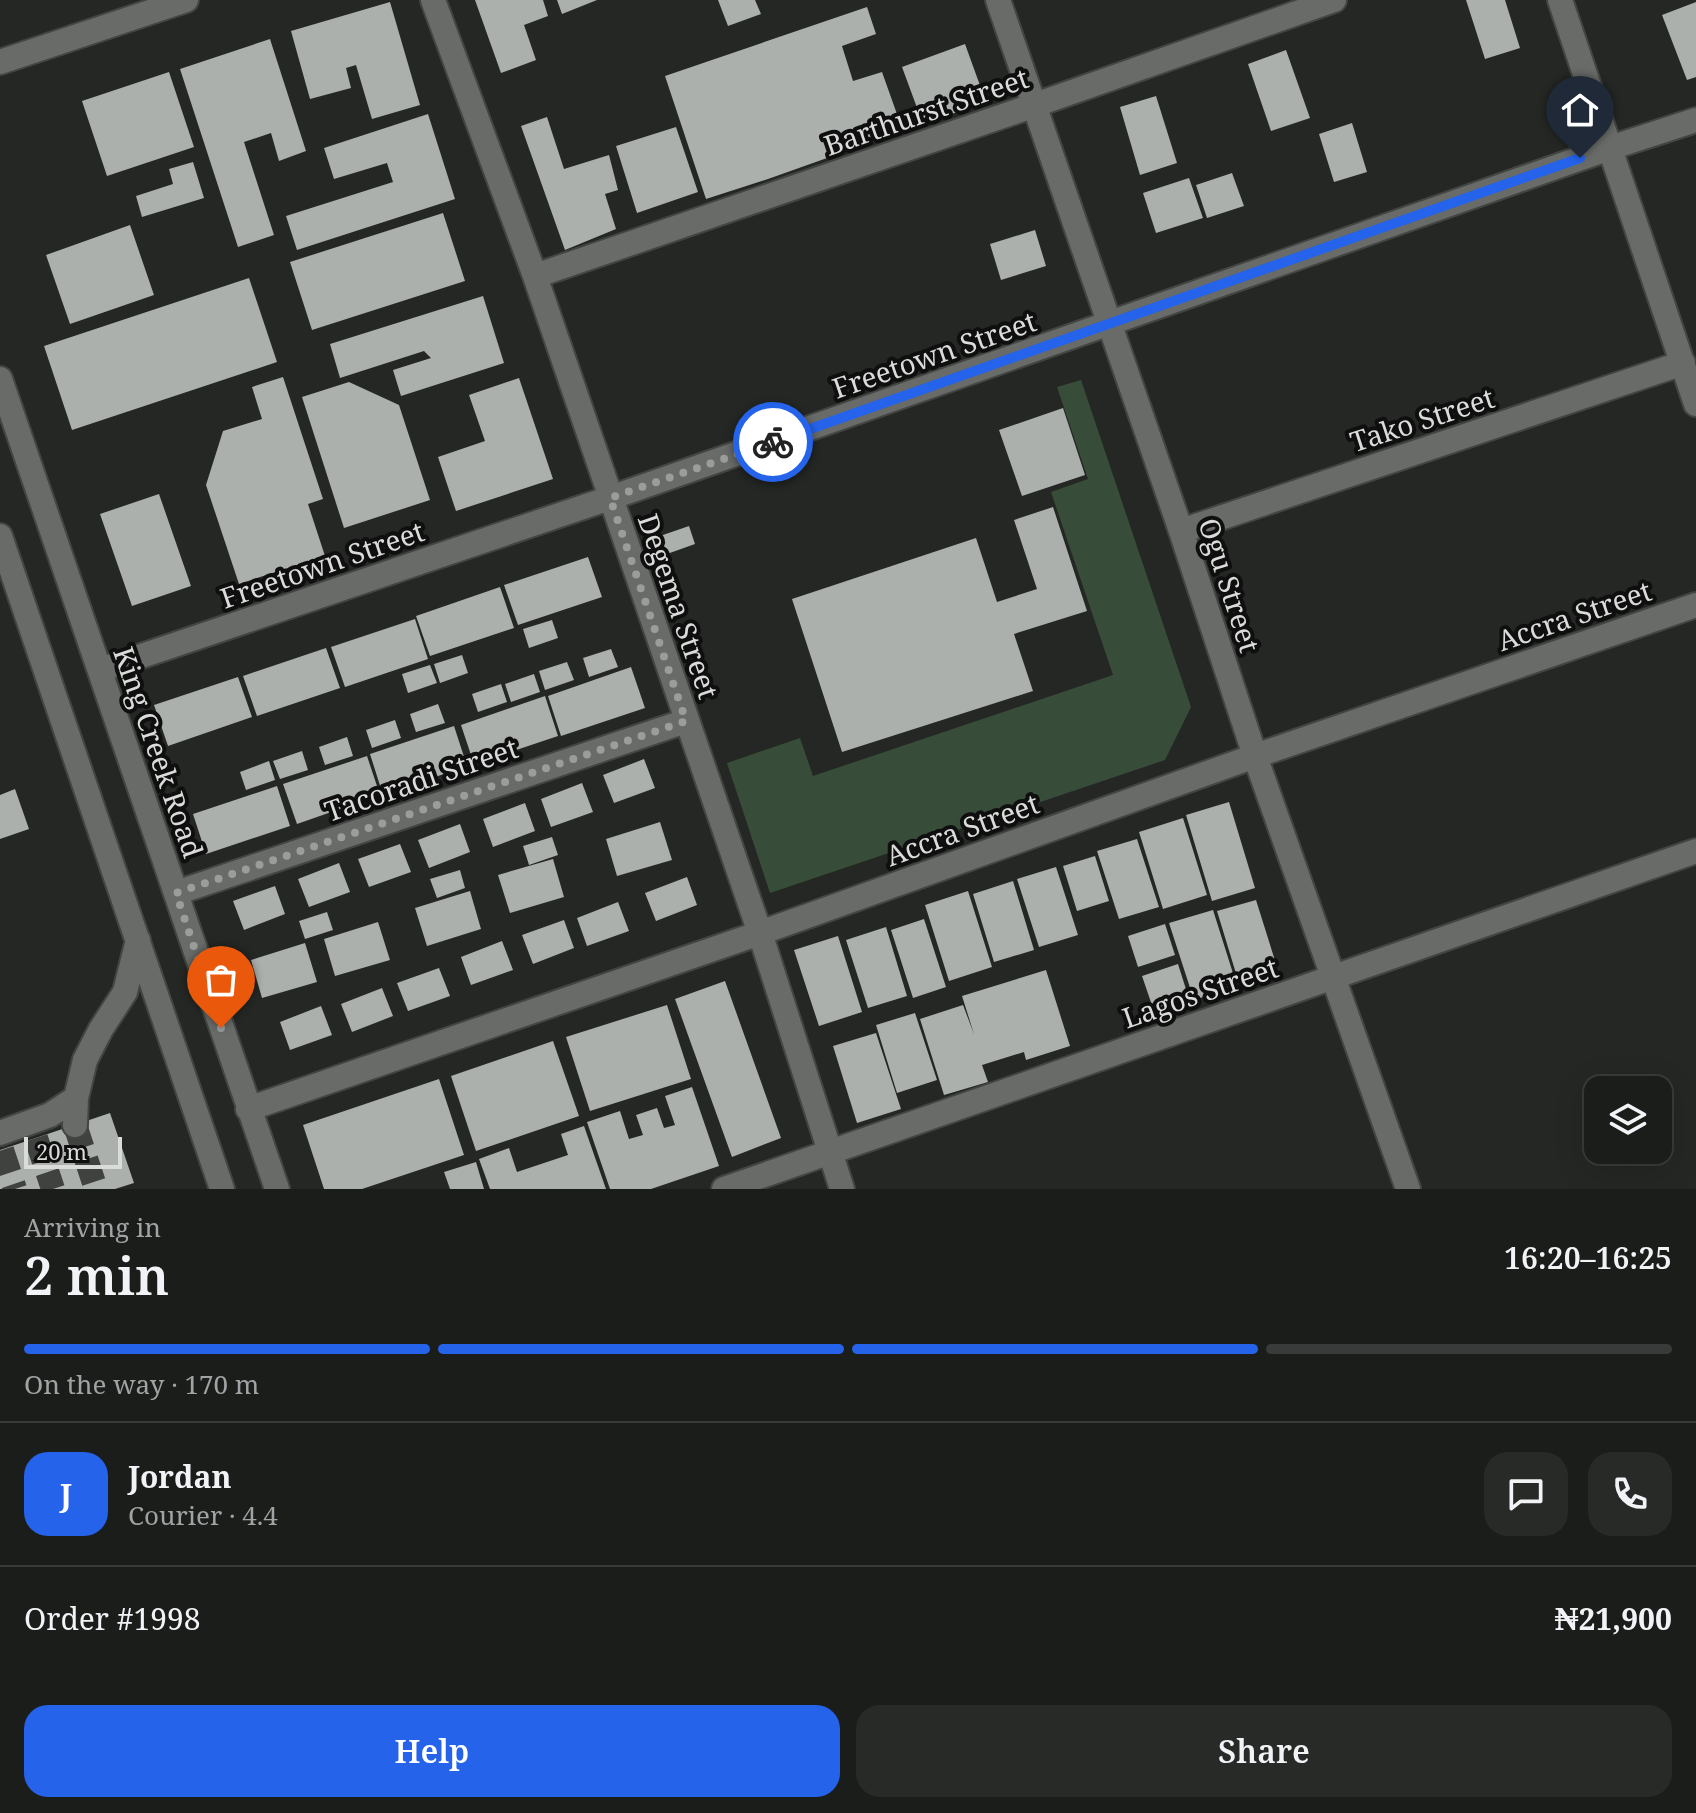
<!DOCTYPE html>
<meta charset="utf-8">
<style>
:root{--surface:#1b1d1b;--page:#282a28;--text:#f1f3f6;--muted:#a0a2a3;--line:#393b3a;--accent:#2563eb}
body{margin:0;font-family:"Noto Serif",serif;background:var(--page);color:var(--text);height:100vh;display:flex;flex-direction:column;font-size:30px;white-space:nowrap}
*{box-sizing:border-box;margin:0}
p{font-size:26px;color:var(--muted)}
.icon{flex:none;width:44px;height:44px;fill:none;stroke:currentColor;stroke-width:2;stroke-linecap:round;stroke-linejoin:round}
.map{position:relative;height:1189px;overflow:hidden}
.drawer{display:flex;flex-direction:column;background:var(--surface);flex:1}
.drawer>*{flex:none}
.buttons{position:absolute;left:1584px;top:1076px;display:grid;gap:16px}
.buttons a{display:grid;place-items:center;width:88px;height:88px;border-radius:16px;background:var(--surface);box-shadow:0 8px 32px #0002,0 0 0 2px var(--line);font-size:40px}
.scale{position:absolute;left:24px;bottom:20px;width:98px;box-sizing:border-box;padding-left:8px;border:4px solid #dadcda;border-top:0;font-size:22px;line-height:28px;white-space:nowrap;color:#dadcda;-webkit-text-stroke:6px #0e0f0e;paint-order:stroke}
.pin{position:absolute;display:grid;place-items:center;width:68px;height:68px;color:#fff;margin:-82px -34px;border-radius:50% 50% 50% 0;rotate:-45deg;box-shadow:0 0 8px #0007}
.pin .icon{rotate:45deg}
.courier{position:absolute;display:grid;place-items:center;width:80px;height:80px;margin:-40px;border:6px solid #2563eb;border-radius:50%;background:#fff;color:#222;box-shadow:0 2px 10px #0007}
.summary em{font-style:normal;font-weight:600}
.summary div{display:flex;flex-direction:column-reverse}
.summary{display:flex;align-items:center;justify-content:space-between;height:136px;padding:0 24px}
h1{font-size:52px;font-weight:600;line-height:60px}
.bar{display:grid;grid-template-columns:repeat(4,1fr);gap:12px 8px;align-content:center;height:96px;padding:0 24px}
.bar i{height:10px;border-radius:6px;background:var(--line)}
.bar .on{background:var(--accent)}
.bar p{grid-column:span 4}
.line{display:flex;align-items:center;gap:20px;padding:0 24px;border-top:2px solid var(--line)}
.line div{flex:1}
.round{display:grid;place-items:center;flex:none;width:84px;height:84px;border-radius:24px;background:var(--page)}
.primary-button{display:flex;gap:16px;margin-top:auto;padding:16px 24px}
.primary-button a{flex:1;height:92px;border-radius:24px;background:var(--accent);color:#fff;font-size:32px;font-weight:600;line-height:92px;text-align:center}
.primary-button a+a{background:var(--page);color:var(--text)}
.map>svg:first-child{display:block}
.green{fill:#384d39}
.building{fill:#acb0ac}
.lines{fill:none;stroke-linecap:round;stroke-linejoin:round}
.minor-tunnel{stroke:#3f423f;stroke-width:24;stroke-dasharray:24 12;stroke-linecap:butt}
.minor-casing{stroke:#424542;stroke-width:28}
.minor{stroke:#686b68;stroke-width:24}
.done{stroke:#9a9d9a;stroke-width:8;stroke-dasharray:0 14.4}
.route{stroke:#2563eb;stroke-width:10}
.labels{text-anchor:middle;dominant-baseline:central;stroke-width:8;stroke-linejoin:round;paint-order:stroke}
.street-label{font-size:28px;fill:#dadcda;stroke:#0e0f0e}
</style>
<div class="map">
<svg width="1696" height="1189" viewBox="0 0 1696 1189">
<rect width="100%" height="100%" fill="#242724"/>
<!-- green -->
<path class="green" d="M1081,380L1191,707L1165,760L770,893L727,763L800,738L813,776L1113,675L1051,492L1088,479L1057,387Z"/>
<!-- building -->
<path class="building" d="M475,0H543L548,16L524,25L536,60L501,73Z
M557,0H597L562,14Z
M718,0H755L761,14L728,26Z
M1466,0H1505L1520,48L1485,59Z
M390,2L420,105L372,119L356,65L346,68L351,88L310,99L291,31Z
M1696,2V77L1687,80L1662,15Z
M867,7L876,34L842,46L853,81L882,72L903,131L768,179L706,199L665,76Z
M270,39L306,151L279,161L271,133L244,142L274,235L238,247L180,69Z
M965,44L986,102L923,124L902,67Z
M1286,50L1310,118L1271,131L1248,64Z
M169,72L194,147L107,176L82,101Z
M1156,96L1177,163L1140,175L1120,107Z
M428,114L455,199L297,250L286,216L393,182L387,163L334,179L324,148Z
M547,117L564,169L609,155L618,190L605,194L616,229L565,250L521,126Z
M1352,123L1367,172L1334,182L1319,134Z
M676,127L698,192L637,213L616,146Z
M193,162L204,198L142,217L136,196L173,184L169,169Z
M1232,173L1244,206L1207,218L1196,185Z
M1189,178L1203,218L1156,233L1143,193Z
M443,213L465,281L312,330L290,262Z
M130,225L154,295L70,324L46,255Z
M1035,230L1046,266L1001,280L990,244Z
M249,278L277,362L72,430L44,346Z
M483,296L504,363L401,396L393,370L431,358L424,351L340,378L330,344Z
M283,377L323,499L308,504L325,556L239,584L206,485L223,431L262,419L252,387Z
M519,378L553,479L456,511L438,457L485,441L469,395Z
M349,382L399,405L430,500L344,528L302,397Z
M1063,408L1085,475L1022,496L999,430Z
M159,494L191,586L132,606L100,514Z
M1053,507L1087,611L1014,634L1033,691L842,752L792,599L976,538L997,602L1037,589L1014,520Z
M689,526L695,544L667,554L660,536Z
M588,557L602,597L518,625L504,585Z
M500,587L514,628L430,656L416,616Z
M415,619L428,659L345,687L331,647Z
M552,620L558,638L529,648L523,629Z
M326,648L340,688L257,716L243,676Z
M611,649L618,667L589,677L583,658Z
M462,655L468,673L440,683L434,664Z
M567,662L574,680L545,690L539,671Z
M430,665L437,683L408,693L402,674Z
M631,667L645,708L561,736L548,696Z
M534,674L540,692L511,702L505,684Z
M238,677L252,717L168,746L154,705Z
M501,684L507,702L478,712L472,694Z
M545,696L558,736L474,764L461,725Z
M438,704L445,723L416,732L410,714Z
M395,720L401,738L372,748L366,730Z
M454,726L467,766L383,795L370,754Z
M347,737L353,756L325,765L319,747Z
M302,751L308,770L280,779L273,761Z
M367,756L380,795L297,824L283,784Z
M644,759L655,788L614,803L603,775Z
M269,761L275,780L246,790L240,772Z
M582,783L593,812L551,827L541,799Z
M277,786L290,826L206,854L193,814Z
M15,789L29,829L0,839V795Z
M1229,802L1255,888L1212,901L1186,815Z
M525,803L535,831L493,847L483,819Z
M1183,818L1207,895L1163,909L1139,832Z
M660,822L672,860L617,876L606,839Z
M460,824L470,852L429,868L418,840Z
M552,837L558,855L529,865L523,846Z
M1137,839L1159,907L1119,919L1097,851Z
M400,844L411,872L369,887L358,859Z
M1095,856L1109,901L1077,911L1063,866Z
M553,859L564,897L510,913L498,875Z
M339,863L350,892L309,907L298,879Z
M1056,867L1078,935L1039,947L1017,879Z
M460,870L465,888L437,898L430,879Z
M687,877L697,905L656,921L645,893Z
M1013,881L1034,950L994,962L973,894Z
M275,886L285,914L244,930L233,901Z
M470,891L481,929L427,946L415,908Z
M968,891L992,967L949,981L925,905Z
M1256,900L1277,967L1238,980L1217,911Z
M618,902L629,931L587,946L577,918Z
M1213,910L1237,986L1194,1000L1169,923Z
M327,912L333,930L305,939L299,921Z
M924,919L946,987L913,998L891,930Z
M564,920L574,948L533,964L522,935Z
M378,922L390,960L335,976L324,939Z
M1165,924L1175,955L1138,967L1128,936Z
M886,927L907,996L868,1008L846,940Z
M838,936L862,1012L819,1026L794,950Z
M502,941L513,970L471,985L461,957Z
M305,943L317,982L262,998L251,960Z
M1178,964L1191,1005L1156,1017L1142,976Z
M439,968L450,996L408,1011L397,983Z
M1046,970L1070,1046L1026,1060L1024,1052L982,1065L988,1082L944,1095L920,1019L963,1005L974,1034L962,996Z
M725,981L781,1138L732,1157L675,999Z
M382,988L393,1016L352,1032L341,1004Z
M667,1005L691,1079L590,1111L566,1037Z
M321,1006L332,1035L290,1050L280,1022Z
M915,1013L937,1080L897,1093L876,1025Z
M876,1033L901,1109L857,1123L833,1046Z
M553,1041L579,1116L476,1151L451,1076Z
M439,1079L464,1155L362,1189H324L303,1125Z
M692,1087L719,1166L651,1189H610L587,1122L620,1111L629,1139L643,1135L636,1115L657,1108L664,1128L675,1125L665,1096Z
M110,1113L134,1183L115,1189H0V1150Z
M584,1126L606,1189H490L479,1159L509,1148L517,1172L568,1155L561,1134Z
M476,1162L484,1189H450L444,1172Z"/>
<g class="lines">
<!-- minor-tunnel -->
<path class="minor-tunnel" d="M75,1125L96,1189
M36,1138L53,1189
M2,1150L15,1189"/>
<!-- minor casing -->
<g class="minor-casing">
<path id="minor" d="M433,0L535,276L760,933L842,1189
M998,0L1181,531L1255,756L1408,1189
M1560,0L1696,404
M0,62L186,0
M535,276L1035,105L1334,0
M0,379L277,1189
M1181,531L1683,363
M0,536L222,1189
M100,670L610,498L1610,148L1696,120
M176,893L686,721
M248,1109L760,933L1255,756L1696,605
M75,1125L76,1098L85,1060L101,1029L125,992L138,940
M0,1133L50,1115L76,1098
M724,1189L1696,851"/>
</g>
<!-- minor -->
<use href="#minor" class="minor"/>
</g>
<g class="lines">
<!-- done -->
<path class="done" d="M221,1028L176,893L686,721L610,498L773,442"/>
<!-- route -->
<path class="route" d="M773,442L1580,158"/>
</g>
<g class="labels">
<!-- street labels -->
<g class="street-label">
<text transform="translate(926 111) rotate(-19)">Barthurst Street</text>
<text transform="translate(934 354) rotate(-19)">Freetown Street</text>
<text transform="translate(1422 419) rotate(-18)">Tako Street</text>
<text transform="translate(322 564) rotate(-19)">Freetown Street</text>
<text transform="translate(1230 585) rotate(72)">Ogu Street</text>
<text transform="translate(679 606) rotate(71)">Degema Street</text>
<text transform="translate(1574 615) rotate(-19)">Accra Street</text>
<text transform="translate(159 752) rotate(71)">King Creek Road</text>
<text transform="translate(421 779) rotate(-19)">Tacoradi Street</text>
<text transform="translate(962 829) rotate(-20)">Accra Street</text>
<text transform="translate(1200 992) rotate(-19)">Lagos Street</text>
</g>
</g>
</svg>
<div class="buttons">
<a><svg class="icon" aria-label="layers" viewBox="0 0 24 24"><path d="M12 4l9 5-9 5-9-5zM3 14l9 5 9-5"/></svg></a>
</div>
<div class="scale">20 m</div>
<div class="pin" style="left:221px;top:1028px;background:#ea580c"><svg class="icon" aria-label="bag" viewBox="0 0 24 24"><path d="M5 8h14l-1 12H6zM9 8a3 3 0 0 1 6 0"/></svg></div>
<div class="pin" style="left:1580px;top:158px;background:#1f2937"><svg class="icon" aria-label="home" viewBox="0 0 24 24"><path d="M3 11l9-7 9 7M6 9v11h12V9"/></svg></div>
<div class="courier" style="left:773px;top:442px"><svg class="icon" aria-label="bike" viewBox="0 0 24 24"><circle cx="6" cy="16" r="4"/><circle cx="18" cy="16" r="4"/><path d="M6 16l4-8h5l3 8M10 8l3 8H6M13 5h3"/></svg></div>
</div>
<section class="drawer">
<div class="summary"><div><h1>2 min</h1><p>Arriving in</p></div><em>16:20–16:25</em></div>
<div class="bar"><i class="on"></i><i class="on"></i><i class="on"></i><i></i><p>On the way · 170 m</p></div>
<div class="line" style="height:144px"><b class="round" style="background:var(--accent);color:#fff">J</b><div><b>Jordan</b><p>Courier · 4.4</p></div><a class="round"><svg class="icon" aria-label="chat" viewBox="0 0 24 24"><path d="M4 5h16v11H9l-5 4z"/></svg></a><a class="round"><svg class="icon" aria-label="phone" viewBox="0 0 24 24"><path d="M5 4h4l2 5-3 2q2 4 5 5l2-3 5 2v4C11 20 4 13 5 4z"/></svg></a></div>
<div class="line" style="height:104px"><div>Order #1998</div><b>₦21,900</b></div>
<div class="primary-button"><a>Help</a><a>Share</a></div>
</section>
